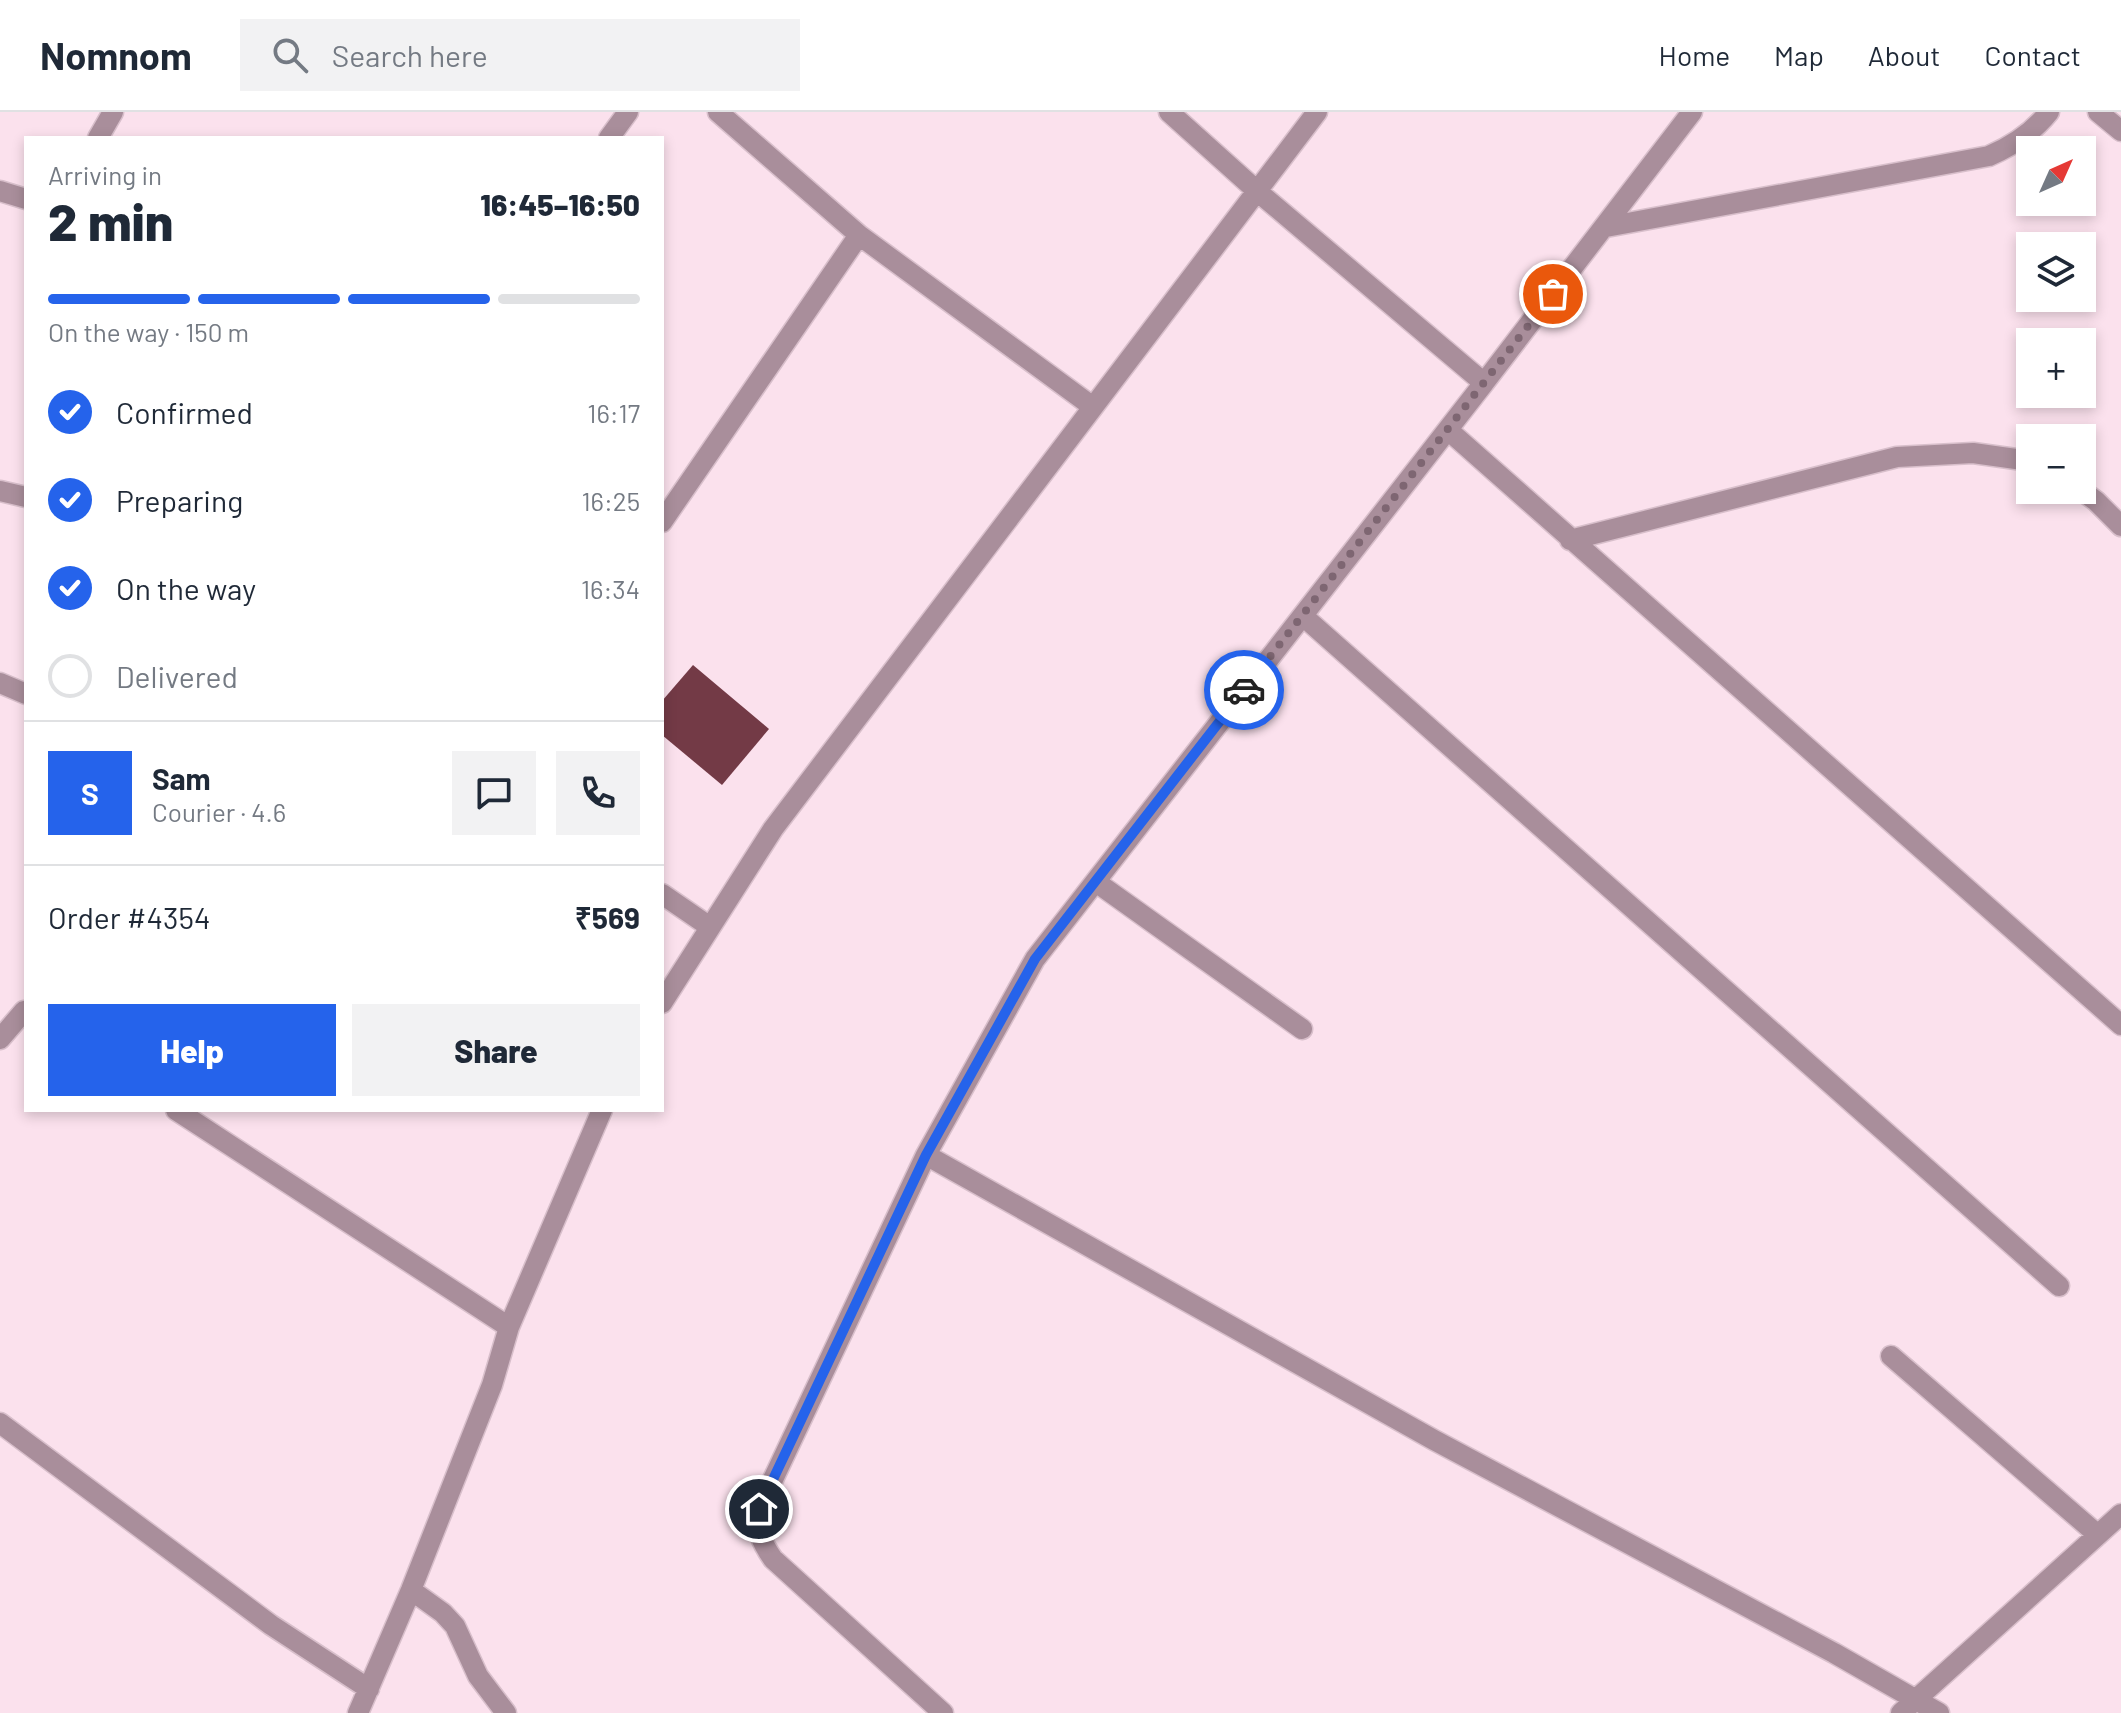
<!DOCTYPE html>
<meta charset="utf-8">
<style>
:root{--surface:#fff;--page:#f2f2f3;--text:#1f2937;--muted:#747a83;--line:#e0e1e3;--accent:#2563eb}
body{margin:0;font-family:Barlow,sans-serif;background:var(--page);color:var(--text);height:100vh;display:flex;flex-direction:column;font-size:30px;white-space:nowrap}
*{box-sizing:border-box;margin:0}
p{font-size:26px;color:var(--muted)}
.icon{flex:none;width:44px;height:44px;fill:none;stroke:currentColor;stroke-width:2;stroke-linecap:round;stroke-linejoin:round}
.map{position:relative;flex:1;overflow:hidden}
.drawer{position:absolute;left:24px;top:24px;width:640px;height:976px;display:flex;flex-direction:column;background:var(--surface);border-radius:0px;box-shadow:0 4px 12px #0003}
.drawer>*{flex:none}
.needle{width:52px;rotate:45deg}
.fabs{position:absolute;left:2016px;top:24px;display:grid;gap:16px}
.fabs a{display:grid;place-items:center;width:80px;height:80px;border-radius:0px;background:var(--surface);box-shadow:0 4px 12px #0003;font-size:40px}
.pin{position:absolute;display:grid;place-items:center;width:68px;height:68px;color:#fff;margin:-34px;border:4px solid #fff;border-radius:50%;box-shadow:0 2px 8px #0007}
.courier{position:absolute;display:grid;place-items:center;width:80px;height:80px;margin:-40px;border:6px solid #2563eb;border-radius:50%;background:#fff;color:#222;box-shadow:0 2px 10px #0007}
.head em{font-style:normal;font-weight:800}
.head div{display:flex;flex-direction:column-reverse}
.head{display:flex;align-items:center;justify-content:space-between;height:136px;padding:0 24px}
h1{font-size:52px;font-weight:800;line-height:60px}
.bar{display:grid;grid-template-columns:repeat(4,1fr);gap:12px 8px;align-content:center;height:96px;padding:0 24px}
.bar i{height:10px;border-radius:6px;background:var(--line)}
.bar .on{background:var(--accent)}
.bar p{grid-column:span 4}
.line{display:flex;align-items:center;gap:20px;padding:0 24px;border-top:2px solid var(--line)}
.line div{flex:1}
.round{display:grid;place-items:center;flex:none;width:84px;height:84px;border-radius:0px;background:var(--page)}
ol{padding:0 24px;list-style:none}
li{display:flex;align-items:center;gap:24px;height:88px}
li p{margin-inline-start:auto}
li .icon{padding:8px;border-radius:50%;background:var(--accent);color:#fff;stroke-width:4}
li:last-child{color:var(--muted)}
li i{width:44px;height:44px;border:4px solid var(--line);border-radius:50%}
.primary-button{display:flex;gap:16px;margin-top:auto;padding:16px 24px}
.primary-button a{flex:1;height:92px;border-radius:0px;background:var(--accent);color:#fff;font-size:32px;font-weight:800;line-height:92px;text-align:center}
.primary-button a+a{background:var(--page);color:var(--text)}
header{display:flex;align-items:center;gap:48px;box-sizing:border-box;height:112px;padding:0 40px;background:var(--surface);border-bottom:2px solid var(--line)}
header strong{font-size:38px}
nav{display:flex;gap:44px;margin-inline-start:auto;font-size:28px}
.search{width:560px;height:72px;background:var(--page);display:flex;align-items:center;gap:20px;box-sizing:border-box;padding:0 28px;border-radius:0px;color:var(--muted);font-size:30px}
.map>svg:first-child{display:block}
.building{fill:#733a46}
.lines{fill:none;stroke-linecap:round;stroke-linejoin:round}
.service-casing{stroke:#d8bfcb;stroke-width:23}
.minor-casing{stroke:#d8bfcb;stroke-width:23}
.service{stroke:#a98e9b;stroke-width:20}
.minor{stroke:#a98e9b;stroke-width:20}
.done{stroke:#7e6672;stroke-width:8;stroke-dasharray:0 14.4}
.route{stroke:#2563eb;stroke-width:10}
</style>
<header>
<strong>Nomnom</strong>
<div class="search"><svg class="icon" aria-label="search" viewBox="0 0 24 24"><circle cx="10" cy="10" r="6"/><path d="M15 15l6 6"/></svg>Search here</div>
<nav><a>Home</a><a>Map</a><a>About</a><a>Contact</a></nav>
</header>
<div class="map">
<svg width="2121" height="1601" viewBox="0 0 2121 1601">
<rect width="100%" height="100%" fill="#fbe1ed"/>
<!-- building -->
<path class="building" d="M693,553L769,617L722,673L662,623V589Z"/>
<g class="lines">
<!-- service casing -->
<g class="service-casing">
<path id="service" d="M98,26L113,0"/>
</g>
<!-- minor casing -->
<g class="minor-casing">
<path id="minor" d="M718,0L859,123
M1169,0L1257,79L1484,271L1035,847L926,1043L1434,1328L1834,1541L1939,1601
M2098,0L2121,19
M609,26L628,0
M0,79L26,87
M1606,115L1989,44C2012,34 2033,20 2049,0
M1484,271L1692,0
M1448,318L2121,913
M2081,378L2096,389L2121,414
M0,379L26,385
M662,410L859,123L1093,295
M1570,428L1897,345L1973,341L2023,348L2030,351
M1303,504L2059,1174
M0,571L26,582
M1096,770L1302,917
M662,782L710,815
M662,891L773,717L1317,0
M0,927L24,899L26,901
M176,998L509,1215
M926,1043L759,1397C756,1417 761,1430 773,1447L943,1601
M1891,1244L2098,1423
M0,1311L271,1513L369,1577
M411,1478L443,1501L455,1514L478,1564L506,1601
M358,1601L411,1478L492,1273L509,1215L602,998
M1901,1601L2121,1402"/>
</g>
<!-- service -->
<use href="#service" class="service"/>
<!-- minor -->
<use href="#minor" class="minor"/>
</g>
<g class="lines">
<!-- done -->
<path class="done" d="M1244,578L1553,182"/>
<!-- route -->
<path class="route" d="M759,1397L926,1043L1035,847L1244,578"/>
</g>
</svg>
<div class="fabs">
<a><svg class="needle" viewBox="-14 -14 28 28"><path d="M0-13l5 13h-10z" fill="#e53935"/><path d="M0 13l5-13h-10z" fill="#747a83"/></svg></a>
<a><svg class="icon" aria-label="layers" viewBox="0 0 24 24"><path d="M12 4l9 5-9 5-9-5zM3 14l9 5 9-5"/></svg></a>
<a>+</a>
<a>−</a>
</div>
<div class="pin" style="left:1553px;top:182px;background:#ea580c"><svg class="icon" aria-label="bag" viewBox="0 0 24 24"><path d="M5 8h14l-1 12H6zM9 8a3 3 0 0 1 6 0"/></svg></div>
<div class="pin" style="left:759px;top:1397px;background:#1f2937"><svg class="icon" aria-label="home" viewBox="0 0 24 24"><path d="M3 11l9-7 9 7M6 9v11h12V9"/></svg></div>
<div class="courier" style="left:1244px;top:578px"><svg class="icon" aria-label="car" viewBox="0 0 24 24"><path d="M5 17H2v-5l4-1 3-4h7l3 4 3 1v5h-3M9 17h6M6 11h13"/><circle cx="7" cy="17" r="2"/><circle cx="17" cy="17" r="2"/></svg></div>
<section class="drawer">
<div class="head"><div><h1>2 min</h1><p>Arriving in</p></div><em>16:45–16:50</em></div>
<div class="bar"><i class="on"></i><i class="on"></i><i class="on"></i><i></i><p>On the way · 150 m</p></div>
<ol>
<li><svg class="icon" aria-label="check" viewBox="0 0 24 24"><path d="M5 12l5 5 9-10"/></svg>Confirmed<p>16:17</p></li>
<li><svg class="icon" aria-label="check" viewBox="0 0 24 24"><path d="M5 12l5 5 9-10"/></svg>Preparing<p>16:25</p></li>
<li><svg class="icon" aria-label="check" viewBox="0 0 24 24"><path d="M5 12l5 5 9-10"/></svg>On the way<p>16:34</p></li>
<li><i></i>Delivered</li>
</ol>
<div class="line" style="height:144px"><b class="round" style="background:var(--accent);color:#fff">S</b><div><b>Sam</b><p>Courier · 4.6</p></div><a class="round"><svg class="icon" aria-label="chat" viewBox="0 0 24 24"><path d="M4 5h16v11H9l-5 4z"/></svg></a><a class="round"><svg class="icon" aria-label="phone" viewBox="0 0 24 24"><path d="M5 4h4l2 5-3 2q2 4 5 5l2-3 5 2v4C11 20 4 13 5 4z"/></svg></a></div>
<div class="line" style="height:104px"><div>Order #4354</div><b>₹569</b></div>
<div class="primary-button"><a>Help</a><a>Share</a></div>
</section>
</div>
